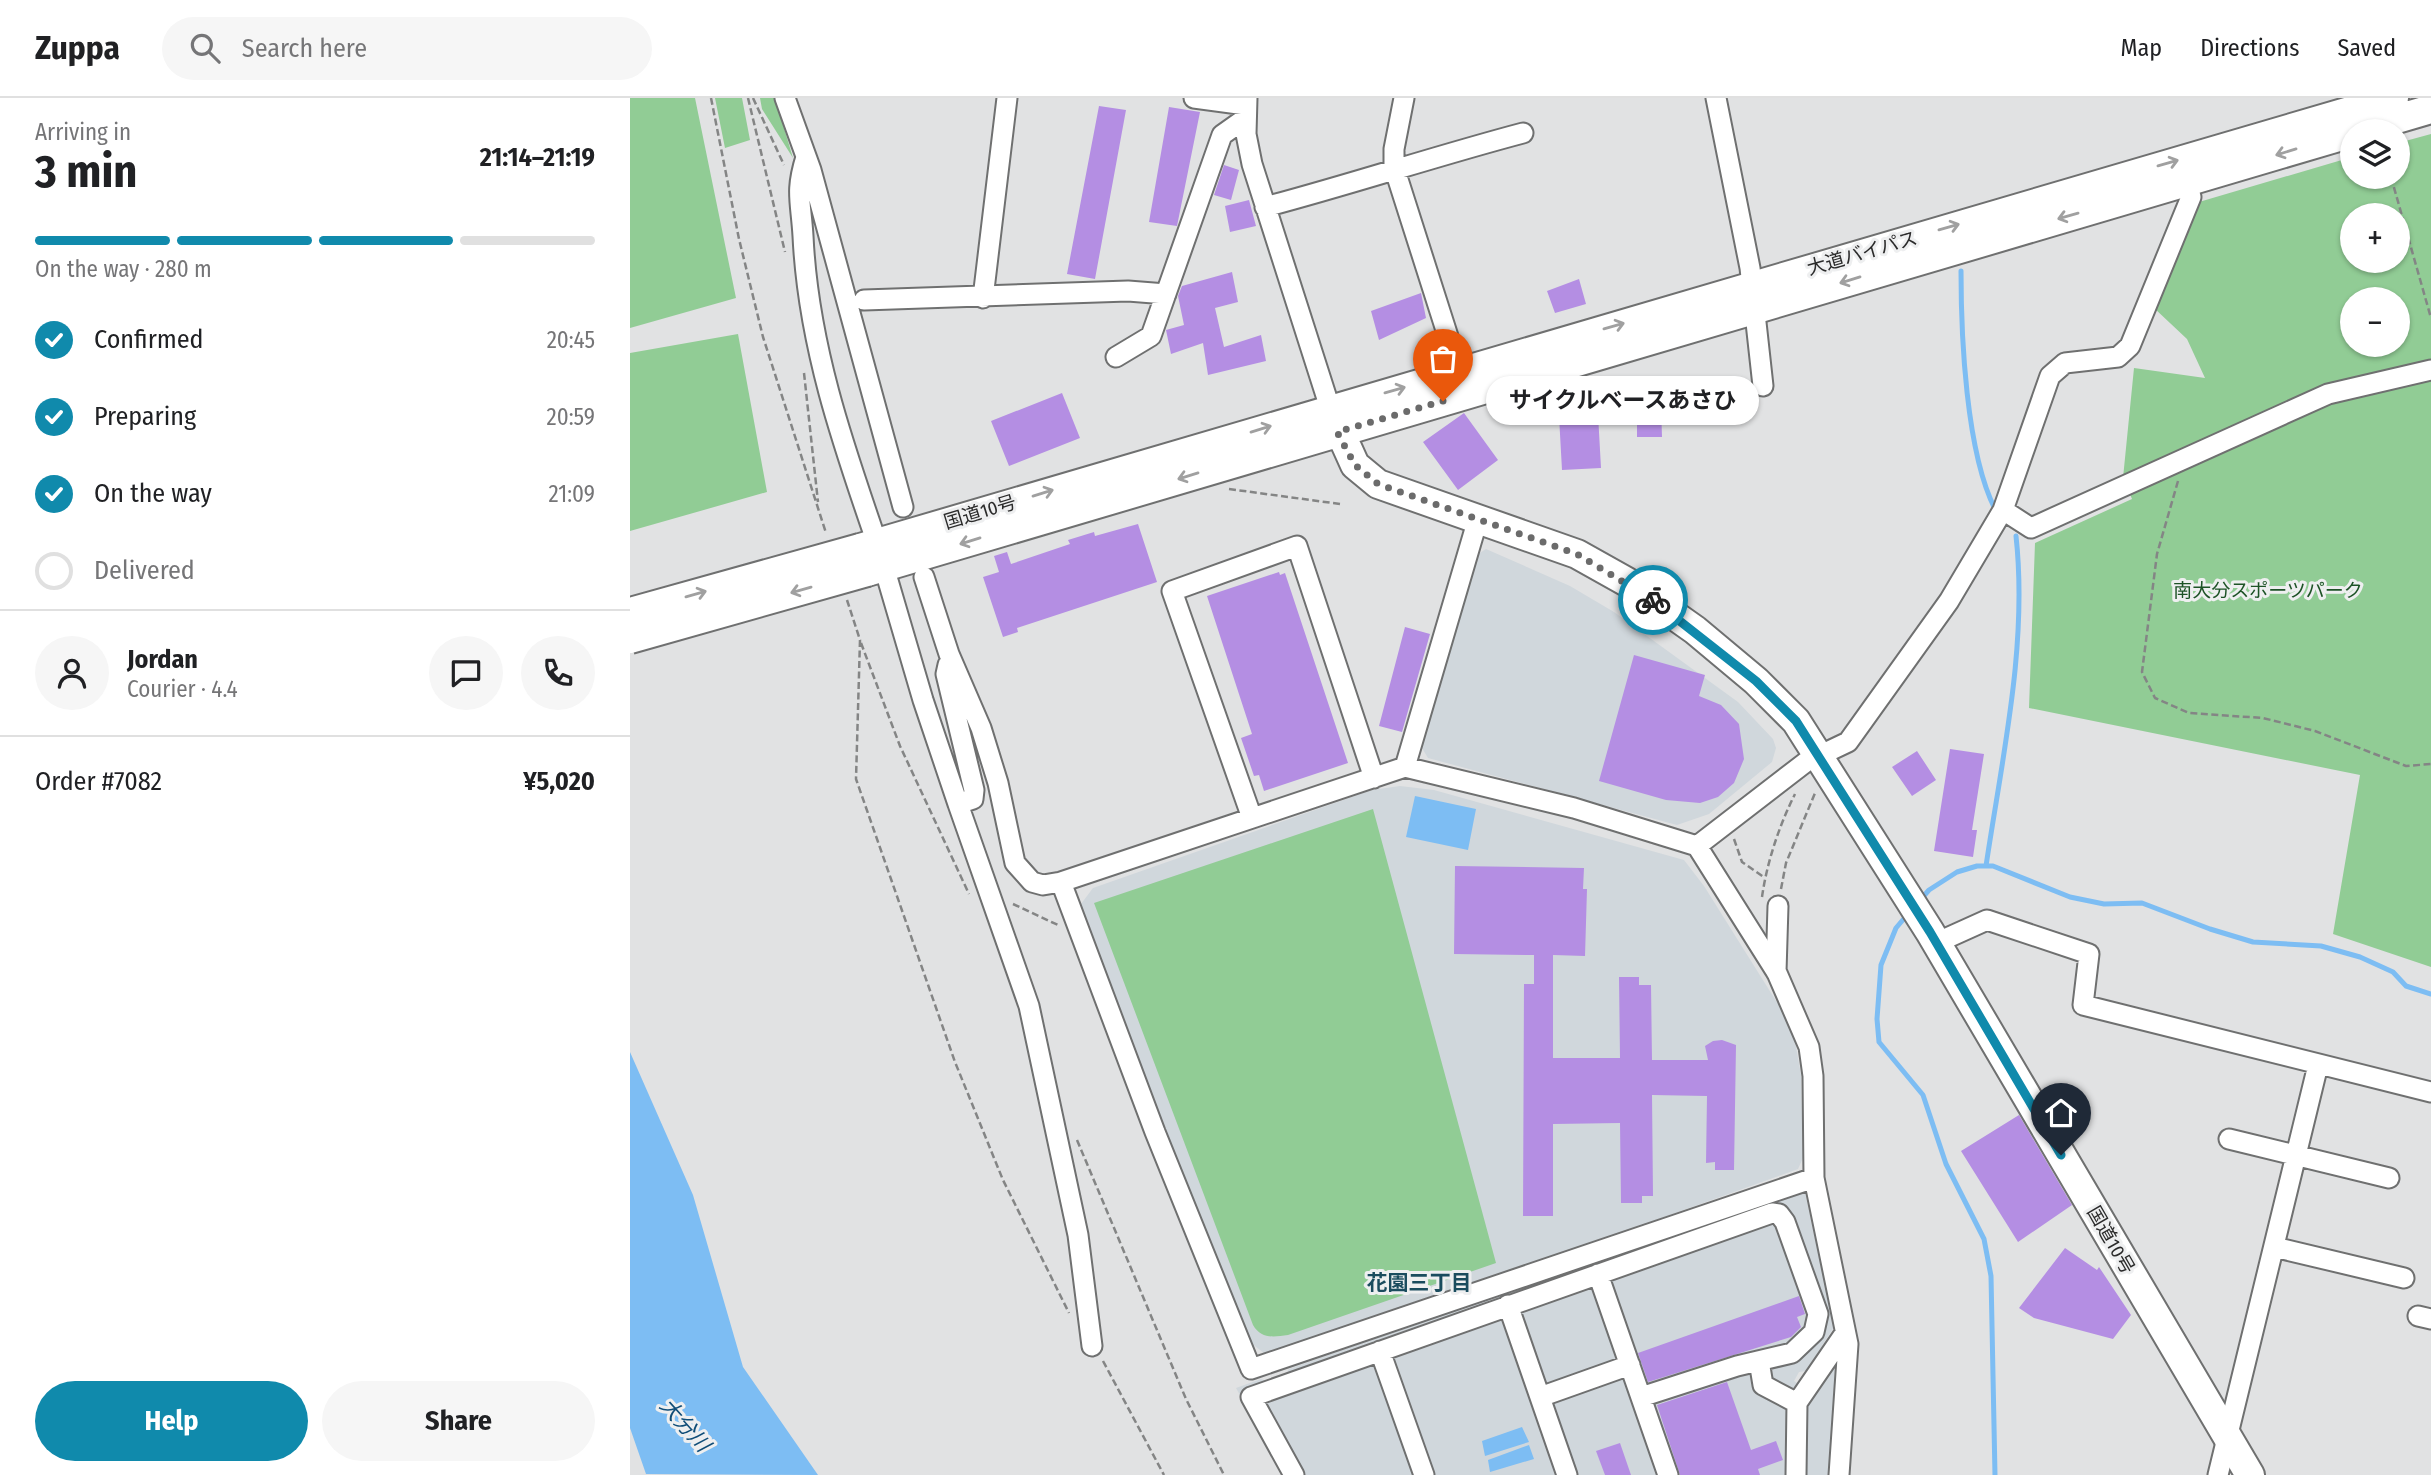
<!DOCTYPE html>
<meta charset="utf-8">
<style>
:root{--surface:#fff;--page:#f6f6f6;--text:#202124;--muted:#757577;--line:#e0e0e0;--accent:#108aac}
body{margin:0;font-family:"Fira Sans Condensed","Noto Sans JP",sans-serif;background:var(--page);color:var(--text);height:100vh;display:flex;flex-direction:column;font-size:26px;white-space:nowrap}
*{box-sizing:border-box;margin:0}
p{font-size:23px;color:var(--muted)}
.icon{flex:none;width:38px;height:38px;fill:none;stroke:currentColor;stroke-width:2;stroke-linecap:round;stroke-linejoin:round}
.map{position:relative;flex:1;overflow:hidden}
.details{display:flex;flex-direction:column;background:var(--surface);width:630px}
.details>*{flex:none}
.buttons{position:absolute;left:1710px;top:21px;display:grid;gap:14px}
.buttons a{display:grid;place-items:center;width:70px;height:70px;border-radius:50%;background:var(--surface);box-shadow:0 2px 5px #0004;font-size:35px}
.pin{position:absolute;display:grid;place-items:center;width:60px;height:60px;color:#fff;margin:-72px -30px;border-radius:50% 50% 50% 0;rotate:-45deg;box-shadow:0 0 7px #0007}
.pin .icon{rotate:45deg}
.courier{position:absolute;display:grid;place-items:center;width:70px;height:70px;margin:-35px;border:5px solid #108aac;border-radius:50%;background:#fff;color:#222;box-shadow:0 2px 9px #0007}
.bubble{position:absolute;height:49px;border-radius:24px;background:var(--surface);box-shadow:0 2px 5px #0004;font-size:23px;font-weight:700;line-height:49px;text-align:center}
.headline em{font-style:normal;font-weight:700}
.headline div{display:flex;flex-direction:column-reverse}
.headline{display:flex;align-items:center;justify-content:space-between;height:119px;padding:0 35px}
h1{font-size:46px;font-weight:700;line-height:52px}
.bar{display:grid;grid-template-columns:repeat(4,1fr);gap:10px 7px;align-content:center;height:84px;padding:0 35px}
.bar i{height:9px;border-radius:5px;background:var(--line)}
.bar .on{background:var(--accent)}
.bar p{grid-column:span 4}
.line{display:flex;align-items:center;gap:18px;padding:0 35px;border-top:2px solid var(--line)}
.line div{flex:1}
.round{display:grid;place-items:center;flex:none;width:74px;height:74px;border-radius:37px;background:var(--page)}
ol{padding:0 35px;list-style:none}
li{display:flex;align-items:center;gap:21px;height:77px}
li p{margin-inline-start:auto}
li .icon{padding:7px;border-radius:50%;background:var(--accent);color:#fff;stroke-width:4}
li:last-child{color:var(--muted)}
li i{width:38px;height:38px;border:4px solid var(--line);border-radius:50%}
.action{display:flex;gap:14px;margin-top:auto;padding:14px 35px}
.action a{flex:1;height:80px;border-radius:42px;background:var(--accent);color:#fff;font-size:28px;font-weight:700;line-height:80px;text-align:center}
.action a+a{background:var(--page);color:var(--text)}
header{display:flex;align-items:center;gap:42px;box-sizing:border-box;height:98px;padding:0 35px;background:var(--surface);border-bottom:2px solid var(--line)}
header strong{font-size:33px}
nav{display:flex;gap:38px;margin-inline-start:auto;font-size:24px}
.search{width:490px;height:63px;background:var(--page);display:flex;align-items:center;gap:18px;box-sizing:border-box;padding:0 24px;border-radius:38px;color:var(--muted);font-size:26px}
main{display:flex;flex:1;min-height:0}
.map>svg:first-child{display:block}
.built{fill:#d0d7dc}
.green{fill:#91cc95;fill-rule:evenodd}
.water{fill:#7dbdf3}
.lines{fill:none;stroke-linecap:round;stroke-linejoin:round}
.stream{stroke:#7dbdf3;stroke-width:5}
.building{fill:#b48ee3}
.minor-casing{stroke:#6f7070;stroke-width:23}
.highway-casing{stroke:#6f7070;stroke-width:32}
.path{stroke:#848585;stroke-width:2.5;stroke-dasharray:7 3.5;stroke-linecap:butt}
.minor{stroke:#fff;stroke-width:19}
.highway{stroke:#fff;stroke-width:28}
.highway-bridge-casing{stroke:#6f7070;stroke-width:32;stroke-linecap:butt}
.highway-bridge{stroke:#fff;stroke-width:28}
.oneway{stroke:#a0a0a0}
.done{stroke:#6b6b6b;stroke-width:7;stroke-dasharray:0 12.6}
.route{stroke:#108aac;stroke-width:9}
.labels{text-anchor:middle;dominant-baseline:central;stroke-width:6;stroke-linejoin:round;paint-order:stroke}
.street-label{font-size:19px;fill:#2b2b2b;stroke:#eeeff0}
.park-label{font-size:19px;fill:#1d5326;stroke:#eeeff0}
.neighbourhood-label{font-size:21px;font-weight:bold;fill:#1a4c5e;stroke:#eeeff0}
.water-label{font-size:21px;font-style:italic;fill:#0f4d78;stroke:#eeeff0}
</style>
<header>
<strong>Zuppa</strong>
<div class="search"><svg class="icon" aria-label="search" viewBox="0 0 24 24"><circle cx="10" cy="10" r="6"/><path d="M15 15l6 6"/></svg>Search here</div>
<nav><a>Map</a><a>Directions</a><a>Saved</a></nav>
</header>
<main>
<section class="details">
<div class="headline"><div><h1>3 min</h1><p>Arriving in</p></div><em>21:14–21:19</em></div>
<div class="bar"><i class="on"></i><i class="on"></i><i class="on"></i><i></i><p>On the way · 280 m</p></div>
<ol>
<li><svg class="icon" aria-label="check" viewBox="0 0 24 24"><path d="M5 12l5 5 9-10"/></svg>Confirmed<p>20:45</p></li>
<li><svg class="icon" aria-label="check" viewBox="0 0 24 24"><path d="M5 12l5 5 9-10"/></svg>Preparing<p>20:59</p></li>
<li><svg class="icon" aria-label="check" viewBox="0 0 24 24"><path d="M5 12l5 5 9-10"/></svg>On the way<p>21:09</p></li>
<li><i></i>Delivered</li>
</ol>
<div class="line" style="height:126px"><a class="round"><svg class="icon" aria-label="person" viewBox="0 0 24 24"><circle cx="12" cy="8" r="4"/><path d="M4 21q1-7 8-7t8 7"/></svg></a><div><b>Jordan</b><p>Courier · 4.4</p></div><a class="round"><svg class="icon" aria-label="chat" viewBox="0 0 24 24"><path d="M4 5h16v11H9l-5 4z"/></svg></a><a class="round"><svg class="icon" aria-label="phone" viewBox="0 0 24 24"><path d="M5 4h4l2 5-3 2q2 4 5 5l2-3 5 2v4C11 20 4 13 5 4z"/></svg></a></div>
<div class="line" style="height:91px"><div>Order #7082</div><b>¥5,020</b></div>
<div class="action"><a>Help</a><a>Share</a></div>
</section>
<div class="map">
<svg width="1801" height="1377" viewBox="0 0 1801 1377">
<rect width="100%" height="100%" fill="#e1e2e3"/>
<!-- built -->
<path class="built" d="M856,451L940,488L984,514L1108,604L1143,641L1146,650L1142,664L1079,716L1047,727L798,660L789,645L842,460Z
M770,688L804,692L1054,762L1074,788L1153,914L1165,943L1171,977L1173,1060L1168,1071L766,1215L634,1255L621,1245L597,1191L464,853L467,849L451,806L463,790L742,692Z
M1167,1090L1175,1094L1204,1229L1176,1273L1169,1274L1164,1283L1185,1297L1209,1263L1202,1377H655L606,1290L631,1281L636,1283L656,1276L659,1271Z"/>
<!-- green -->
<path class="green" d="M0,0H65L106,200L0,230Z
M85,0H112L120,42L95,50Z
M130,0H145L163,60L132,11Z
M1801,36V869L1703,836L1730,677L1399,610L1405,445L1502,401L1493,380L1504,270L1575,280L1557,241L1524,210L1569,104L1722,59V79H1768V45ZM1722,117H1768V163H1722ZM1722,201H1768V247H1722Z
M108,236L137,394L0,433V255Z
M743,711L866,1165L658,1237C643,1239 631,1241 623,1227L464,805Z"/>
<!-- water -->
<path class="water" d="M785,698L846,711L838,752L776,739Z
M0,954L63,1097L113,1269L188,1377L16,1376L0,1330Z
M892,1329L899,1344L855,1358L852,1343Z
M899,1347L904,1361L860,1374L858,1362Z"/>
<g class="lines">
<!-- stream -->
<path class="stream" d="M1331,173C1331,238 1336,354 1365,411
M1356,768C1372,660 1398,547 1386,438
M1291,801L1299,792L1327,774L1347,768H1363L1440,799L1474,806L1512,805L1580,831L1623,844L1691,848L1730,859L1763,874L1776,888L1801,896
M1277,817L1266,830L1251,867L1247,921L1249,944L1293,997L1316,1066L1354,1141L1361,1178L1365,1377"/>
</g>
<!-- building -->
<path class="building" d="M469,8L496,12L465,181L437,176Z
M539,9L570,14L547,128L519,124Z
M594,67L609,72L601,102L584,97Z
M619,102L626,128L600,134L595,108Z
M602,174L608,204L585,210L594,249L631,237L636,263L578,277L573,245L541,256L536,232L554,227L548,198L552,188Z
M949,181L956,206L925,215L917,193Z
M791,195L796,220L749,242L741,213Z
M432,295L450,340L379,368L361,323Z
M967,298L971,370L932,372L928,300Z
M1007,308H1031L1032,339H1007Z
M834,315L868,362L828,392L793,344Z
M508,426L527,484L387,530L388,534L373,539L353,479L369,474L364,458L377,454L381,466L440,446L438,442L464,434L465,438Z
M649,474L650,477L655,475L718,665L634,693L629,677L624,678L611,640L622,636L577,498Z
M775,529L800,536L772,634L749,628Z
M1004,557L1075,577L1069,598L1091,607L1109,626L1114,661L1104,685L1088,699L1070,705L1036,702L969,683Z
M1320,651L1354,656L1342,732H1347L1343,759L1304,753Z
M1287,653L1306,682L1282,698L1262,669Z
M825,768L954,770L953,791H957L955,858L923,857V960H990L989,879H1009V887H1021L1022,962H1078L1075,948L1083,943L1092,942L1106,947L1104,1072H1085V1064L1076,1065L1077,998L1022,997L1023,1098H1012V1105H991L990,1025L923,1026V1118H893L894,886H904V857L824,856Z
M1389,1017L1442,1107L1388,1144L1331,1053Z
M1435,1150L1467,1172L1469,1169L1501,1217L1483,1241L1404,1220L1389,1210Z
M1169,1198L1175,1216L1167,1219L1171,1229L1161,1239L1018,1284L1008,1255Z
M1097,1284L1121,1352L1146,1343L1153,1362L1128,1371L1130,1377H1050L1027,1307Z
M990,1345L1001,1377H975L966,1353Z"/>
<g class="lines">
<!-- minor casing -->
<g class="minor-casing">
<path id="minor" d="M155,0L181,72L273,409
M564,0L616,7
M617,0L616,36L622,66L700,310
M774,0L764,51V69L829,273
M1086,0L1120,170L1133,288
M176,59C165,94 171,103 173,138C178,245 212,344 247,445
M635,109C722,86 806,58 893,35
M353,200L377,0
M234,202L498,193L536,196
M486,259L521,238L592,37L616,20
M1373,412L1401,430L1698,296L1801,272
M254,469L293,602L328,706L343,701L344,692L316,576L318,567
M294,479L319,556L351,630L368,685L385,765L402,784L413,787L431,784L775,669L944,710L1067,748L1176,664L1218,644L1319,503L1373,412L1420,278L1435,265L1488,259L1500,248L1561,99L1557,83
M775,669L845,431
M328,706L399,908L448,1137L462,1248
M622,720L542,493L667,448L744,680
M1067,748L1147,875L1179,949L1183,978L1184,1080L1218,1246L1209,1377
M431,784L525,1034L621,1271L1184,1080
M1306,845L1357,822L1459,856L1453,907L1801,994
M1146,874L1148,808
M1599,1041L1759,1080
M1644,1149L1774,1180
M968,1176L1038,1377
M878,1207L937,1377
M1788,1218L1801,1221
M750,1253L794,1377
M1129,1263L1133,1287L1167,1305
M910,1299L1000,1267
M664,1377L621,1299L1142,1115L1149,1116L1155,1124L1188,1216L1184,1234L1162,1255L1107,1268L1011,1299
M1166,1377L1167,1305L1215,1235
M1588,1377L1688,967"/>
</g>
<!-- highway casing -->
<g class="highway-casing">
<path id="highway" d="M1726,33L1801,11
M702,316L725,367L748,386L947,456L997,484L1065,532L1126,583L1166,623L1300,834L1620,1377
M230,450L1764,0
M237,474L1722,35"/>
</g>
<!-- path -->
<path class="path" d="M81,0L109,141L133,239L196,435
M118,0L155,154
M123,0L154,67
M1761,79L1801,220
M174,275L188,404
M1548,383L1527,456L1512,574L1525,600L1559,615L1633,620L1685,633L1776,668L1801,666
M599,391L710,406
M217,502L230,542L226,681L325,964L373,1082L439,1215
M231,545L270,648L339,796
M1104,741L1112,764L1135,780
M1151,791L1156,765L1185,695
M1132,799C1137,764 1149,728 1165,696
M383,806L428,827
M447,1042L556,1301L594,1377
M473,1263L534,1377"/>
<!-- minor -->
<use href="#minor" class="minor"/>
<!-- highway -->
<use href="#highway" class="highway"/>
<!-- highway-bridge casing -->
<g class="highway-bridge-casing">
<path id="highway-bridge" d="M0,514L230,450
M0,541L237,474"/>
</g>
<!-- highway-bridge -->
<use href="#highway-bridge" class="highway-bridge"/>
</g>
<!-- one-way arrows -->
<defs><path id="oneway-shaft" d="M-6 0H5M1.5-3L5.5 0L1.5 3" fill="none" stroke-width="1.6" stroke-linecap="round" stroke-linejoin="round" transform="scale(1.75)"/></defs>
<g class="oneway">
<use href="#oneway-shaft" transform="translate(1656 54) rotate(163)"/>
<use href="#oneway-shaft" transform="translate(1538 65) rotate(-16)"/>
<use href="#oneway-shaft" transform="translate(1438 118) rotate(164)"/>
<use href="#oneway-shaft" transform="translate(1319 129) rotate(-16)"/>
<use href="#oneway-shaft" transform="translate(1220 182) rotate(163)"/>
<use href="#oneway-shaft" transform="translate(984 228) rotate(-16)"/>
<use href="#oneway-shaft" transform="translate(765 292) rotate(-16)"/>
<use href="#oneway-shaft" transform="translate(631 331) rotate(-17)"/>
<use href="#oneway-shaft" transform="translate(558 378) rotate(163)"/>
<use href="#oneway-shaft" transform="translate(413 395) rotate(-17)"/>
<use href="#oneway-shaft" transform="translate(340 443) rotate(163)"/>
<use href="#oneway-shaft" transform="translate(171 492) rotate(164)"/>
<use href="#oneway-shaft" transform="translate(66 496) rotate(-16)"/>
</g>
<g class="lines">
<!-- done -->
<path class="done" d="M813,303L707,334L725,367L748,386L947,456L1023,502"/>
<!-- route -->
<path class="route" d="M1023,502L1126,583L1166,623L1300,834L1431,1057"/>
</g>
<g class="labels">
<!-- street labels -->
<g class="street-label">
<text transform="translate(1232 155) rotate(-16)">大道バイパス</text>
<text transform="translate(350 414) rotate(-17)">国道10号</text>
<text transform="translate(1481 1142) rotate(60)">国道10号</text>
</g>
<!-- park labels -->
<g class="park-label">
<text x="1638" y="492">南大分スポーツパーク</text>
</g>
<!-- neighbourhood labels -->
<g class="neighbourhood-label">
<text x="789" y="1185">花園三丁目</text>
</g>
<!-- water labels -->
<g class="water-label">
<text transform="translate(55 1327) rotate(48)">大分川</text>
</g>
</g>
</svg>
<div class="buttons">
<a><svg class="icon" aria-label="layers" viewBox="0 0 24 24"><path d="M12 4l9 5-9 5-9-5zM3 14l9 5 9-5"/></svg></a>
<a>+</a>
<a>−</a>
</div>
<div class="pin" style="left:813px;top:303px;background:#ea580c"><svg class="icon" aria-label="bag" viewBox="0 0 24 24"><path d="M5 8h14l-1 12H6zM9 8a3 3 0 0 1 6 0"/></svg></div>
<div class="pin" style="left:1431px;top:1057px;background:#1f2937"><svg class="icon" aria-label="home" viewBox="0 0 24 24"><path d="M3 11l9-7 9 7M6 9v11h12V9"/></svg></div>
<div class="courier" style="left:1023px;top:502px"><svg class="icon" aria-label="bike" viewBox="0 0 24 24"><circle cx="6" cy="16" r="4"/><circle cx="18" cy="16" r="4"/><path d="M6 16l4-8h5l3 8M10 8l3 8H6M13 5h3"/></svg></div>
<div class="bubble" style="left:856px;top:278px;width:273px">サイクルベースあさひ</div>
</div>
</main>
